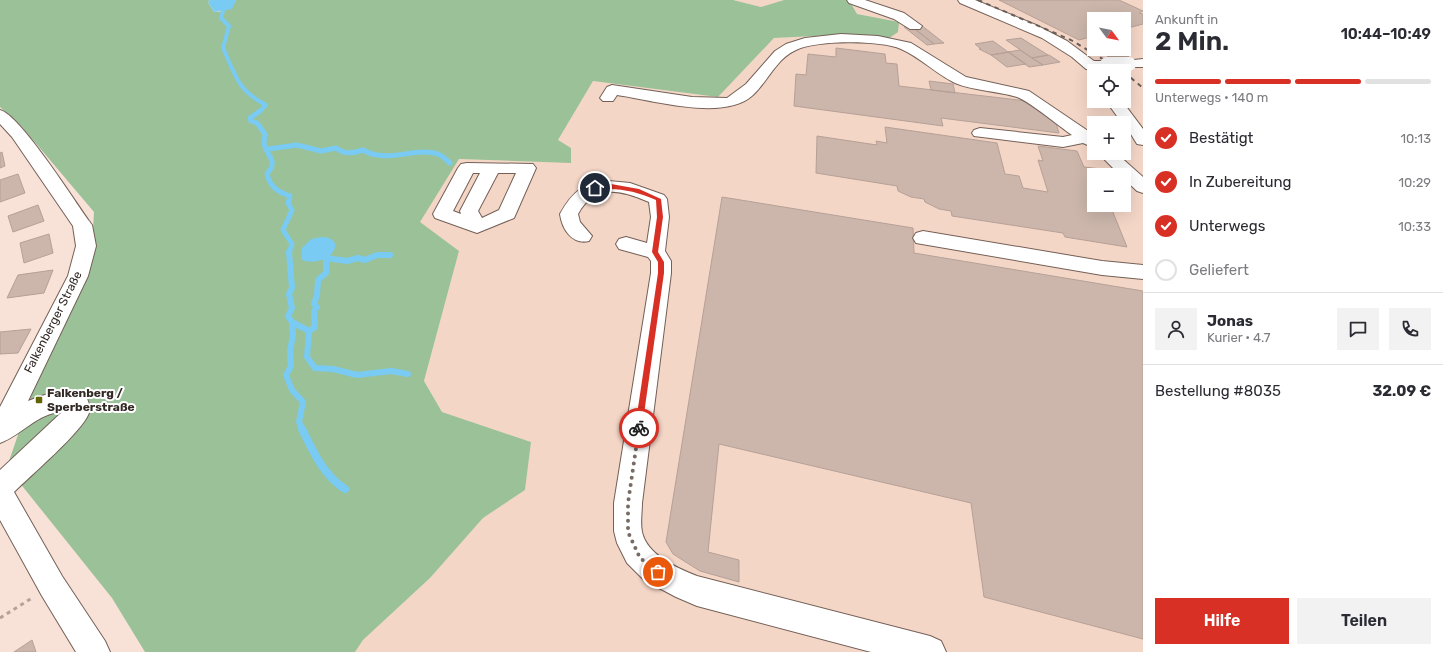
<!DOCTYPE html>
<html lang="de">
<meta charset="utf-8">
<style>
:root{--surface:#fff;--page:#f2f2f3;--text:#2b2b33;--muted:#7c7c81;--line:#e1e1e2;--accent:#d93025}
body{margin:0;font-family:Rubik,sans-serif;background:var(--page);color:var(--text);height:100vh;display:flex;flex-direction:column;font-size:15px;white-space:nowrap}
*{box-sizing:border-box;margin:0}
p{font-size:13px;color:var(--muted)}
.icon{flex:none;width:22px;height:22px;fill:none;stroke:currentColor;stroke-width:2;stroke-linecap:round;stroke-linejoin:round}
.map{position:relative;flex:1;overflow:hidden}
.details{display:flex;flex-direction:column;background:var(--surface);width:300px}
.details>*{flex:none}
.needle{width:26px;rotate:122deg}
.buttons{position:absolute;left:1087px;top:12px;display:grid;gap:8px}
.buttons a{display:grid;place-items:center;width:44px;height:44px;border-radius:0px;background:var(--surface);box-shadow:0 4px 16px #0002;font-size:20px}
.pin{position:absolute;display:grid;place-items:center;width:34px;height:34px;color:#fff;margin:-17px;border:2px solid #fff;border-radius:50%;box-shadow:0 1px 4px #0007}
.courier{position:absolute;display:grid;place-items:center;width:40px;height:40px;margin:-20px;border:3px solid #d93025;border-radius:50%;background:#fff;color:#222;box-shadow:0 1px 5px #0007}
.overview em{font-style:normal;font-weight:600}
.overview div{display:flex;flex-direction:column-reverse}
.overview{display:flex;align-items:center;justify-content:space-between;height:68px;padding:0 12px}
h1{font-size:26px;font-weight:600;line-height:30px}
.bar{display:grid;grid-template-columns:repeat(4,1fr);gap:6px 4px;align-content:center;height:48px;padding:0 12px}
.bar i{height:5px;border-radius:3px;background:var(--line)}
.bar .on{background:var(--accent)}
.bar p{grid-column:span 4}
.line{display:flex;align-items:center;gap:10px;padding:0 12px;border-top:1px solid var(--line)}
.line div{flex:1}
.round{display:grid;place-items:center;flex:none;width:42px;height:42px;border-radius:0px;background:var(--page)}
ol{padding:0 12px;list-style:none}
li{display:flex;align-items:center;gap:12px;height:44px}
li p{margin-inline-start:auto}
li .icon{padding:4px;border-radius:50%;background:var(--accent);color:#fff;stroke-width:4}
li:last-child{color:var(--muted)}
li i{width:22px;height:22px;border:2px solid var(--line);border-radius:50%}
.action{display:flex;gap:8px;margin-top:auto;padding:8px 12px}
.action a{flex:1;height:46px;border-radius:0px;background:var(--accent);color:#fff;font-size:16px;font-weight:600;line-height:46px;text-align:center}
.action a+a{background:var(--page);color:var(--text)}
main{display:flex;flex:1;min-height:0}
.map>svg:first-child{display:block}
.built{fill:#f4d6c7;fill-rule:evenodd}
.green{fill:#9bc198}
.water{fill:#79cbf3}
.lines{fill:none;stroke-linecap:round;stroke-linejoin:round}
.stream-far3{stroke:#79cbf3;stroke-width:4}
.stream-far2{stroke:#79cbf3;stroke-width:5}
.stream-far1{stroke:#79cbf3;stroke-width:6}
.stream{stroke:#79cbf3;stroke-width:8}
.building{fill:#ccb6ac;stroke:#b6a096}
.minor-casing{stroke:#746057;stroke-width:2}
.path{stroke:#b4a29a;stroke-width:3;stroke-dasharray:4 4;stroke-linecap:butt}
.minor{fill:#fff;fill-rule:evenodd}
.rail{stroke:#6a5e58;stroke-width:2;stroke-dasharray:4.5 4.5;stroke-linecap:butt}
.minor-bridge-casing{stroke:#746057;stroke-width:15;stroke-linecap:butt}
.minor-bridge{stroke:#fff;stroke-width:14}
.route{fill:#d93025}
.done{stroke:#786a64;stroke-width:4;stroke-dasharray:0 7.2}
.poi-dot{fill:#616501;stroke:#fff;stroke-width:1.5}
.labels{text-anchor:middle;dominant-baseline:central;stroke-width:4;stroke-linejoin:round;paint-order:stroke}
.street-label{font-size:12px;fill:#332a26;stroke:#fff}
.poi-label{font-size:12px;font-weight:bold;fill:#332a26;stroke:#fff;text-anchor:start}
</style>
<main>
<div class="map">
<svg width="1143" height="652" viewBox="0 0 1143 652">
<rect width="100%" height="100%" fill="#f8e2d7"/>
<!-- built -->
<path class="built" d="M733,0H784L761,7Z
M849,0H1143V652H355L363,640L430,578L483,518L525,490L531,442L442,412L424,381L459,251L419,222L459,159L543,162L558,140L593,81L718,97L774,38L835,35L898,22L857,14ZM1094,19H1124V49H1094ZM1094,71H1124V101H1094ZM1094,123H1124V153H1094ZM1094,175H1124V205H1094Z"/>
<!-- green -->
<path class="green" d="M0,0H210L208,2L214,12C223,12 232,9 236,0H733L761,7L784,0H849L857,14L899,22L898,32L888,39L835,35L774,38L718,97L593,81L558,140L571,148V163L459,159L420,222L459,251L424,381L442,412L531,442L525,490L483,518L430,578L363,640L355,652H145L112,598L7,467L35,385L91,267L94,212L22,127L0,107Z"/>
<!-- water -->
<path class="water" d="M210,0H236L232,9L214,12L208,2Z
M322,237C348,238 332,266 305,261L301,259L302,248L311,239Z"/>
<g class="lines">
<!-- stream-far3 -->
<path class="stream-far3" d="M226,0L221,18L229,26L223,48C236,76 237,90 266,105L259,112"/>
<!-- stream-far2 -->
<path class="stream-far2" d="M260,111L250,118L251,121L257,123L265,134C265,137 264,141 264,144C267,158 279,159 267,174C270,187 278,192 290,196L288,203L292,210L283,230L292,244L289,253
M268,149L297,145L321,151L336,148C345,155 353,153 363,150C389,165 417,145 440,155C444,157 447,161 450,163"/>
<!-- stream-far1 -->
<path class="stream-far1" d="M289,252L292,288L289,294L292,308L288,316L292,322L293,335L290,351L291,366L286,375L292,390L303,402L299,422L303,430
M292,322L309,331L307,357L315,368L333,369L357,375L391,371L408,374
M309,331L315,327L314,311L317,307L314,304L317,295L318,280L326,273V258L347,261L358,258L365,260L377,255H390"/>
<!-- stream -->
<path class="stream" d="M302,429C313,451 323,475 345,489"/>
</g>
<!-- building -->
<path class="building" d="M999,0H1119L1143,11L1139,13L1143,14V24L1124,29V19H1094V36L1079,40Z
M921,25L944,43L934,44L911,26Z
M911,26L934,44L927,45L904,27Z
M1021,38L1048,55L1032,58L1006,40Z
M993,41L1008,52H1009L991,55L979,49H981L975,44Z
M836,48L885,54L886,63L897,64L899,86L1027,101L1056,123L1059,133L941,118L943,126L794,106L796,74L806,75L808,54L836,57Z
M1020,50L1032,58L1043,65L1029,67L1008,52Z
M1009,52L1026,64L1007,67L991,55Z
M1049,55L1060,62L1043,65L1032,58Z
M929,81L953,84L955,93L931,90Z
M885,127L997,143L1005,174L1019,176L1023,188L1048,192L1038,160L1043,161L1038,146L1077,151L1084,167L1101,169L1103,175H1094V205H1110L1127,247L1065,237L1063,233L952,216L951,211L939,209L925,202L924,199L911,197L898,191L897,186L816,173L817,136L877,145L876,141L887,143Z
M2,152L5,166L0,168V153Z
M18,174L25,193L0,202V180Z
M722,197L913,228L914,253L1143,291V639L984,597L971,503L719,444L708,552L739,560V582L700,571L673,554L666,542Z
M38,205L44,221L13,232L8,216Z
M49,234L53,253L24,263L20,243Z
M53,270L44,293L7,298L18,275Z
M31,329L18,353L0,354V332Z
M32,640L36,652H14Z"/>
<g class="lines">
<!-- minor casing -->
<g class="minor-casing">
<path id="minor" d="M847,0H865L904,13L922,26L920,29H910L894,19L849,3Z
M958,0H975L1036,25L1067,41L1094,61H1112L1114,64L1112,67L1091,70L1086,69L1072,57L1042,38L960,3Z
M841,34L878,36L911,43L966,77L1029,91L1094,135V148L1083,143L1063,147L974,136L972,133L974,130L980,128L1063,137L1072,135C1060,127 1029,101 1017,97C998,91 974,91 955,83C936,74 920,57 901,49C879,40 818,40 796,50C777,58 768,81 753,95C724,122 653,100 617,95L613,101H603L600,98L607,87L612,85L692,97L727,98L746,84L775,51L786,44L805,38Z
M1143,59V67H1124L1122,64L1124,61Z
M1106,101H1122L1143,129V145L1137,144L1124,123H1122Z
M0,110C20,115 74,200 89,221L92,225L96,246L88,276L28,401C48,393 64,388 86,396C88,401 91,407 89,413C82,432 30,476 14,492L62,576L105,641L110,652H76L42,596L0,520V470L62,412C37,413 22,435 0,443V407L68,276L76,246L73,226L12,137L0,124Z
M1098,153H1116L1143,177V193L1137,191L1124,179V175H1120Z
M467,163L533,164L536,168L514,218L477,233L435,218L433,214L458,168L461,164ZM473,173H480L460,211L461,214L453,211ZM498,173H516L499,210L482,218L478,211Z
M609,181L630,183L664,195L667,199L669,217L665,251L671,261V273L642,503C642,512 640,522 642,532C647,555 677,568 697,576L930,636L941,641L946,652H871L697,606L676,597L644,580L627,563L617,543L614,531V503L651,273V261L648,257L619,249L616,244L619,239L626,237L647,243L651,217L649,202C621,190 595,183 578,214L580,222L592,236L589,241C572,245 562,229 560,214C573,191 582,184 609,181Z
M923,231L1102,261L1143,265V279L1102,275L916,243L913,238L916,233Z"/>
</g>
<!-- path -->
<path class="path" d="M0,618L32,598"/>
<!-- minor -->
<use href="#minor" class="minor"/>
<!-- rail -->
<path class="rail" d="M978,0L1071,40L1123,71
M1124,72L1143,88"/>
<!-- minor-bridge casing -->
<g class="minor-bridge-casing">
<path id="minor-bridge" d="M1107,64H1129"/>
</g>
<!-- minor-bridge -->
<use href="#minor-bridge" class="minor-bridge"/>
</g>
<!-- route -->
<path class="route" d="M611,184L639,189L661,199L663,217L658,252L664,262V273L642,428L639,431L635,428L658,273V262L652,252L657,217L656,200C635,191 617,187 595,190L592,188Z"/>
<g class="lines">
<!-- done -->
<path class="done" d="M639,428L628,503V532L640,558L658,572"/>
</g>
<!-- markers -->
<rect class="poi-dot" x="35" y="396" width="8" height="8" rx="2"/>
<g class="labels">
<!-- street labels -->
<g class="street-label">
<text transform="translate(53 322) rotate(-63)">Falkenberger Straße</text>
</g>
<!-- poi labels -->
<g class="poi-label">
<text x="47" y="393">Falkenberg /<tspan x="47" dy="14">Sperberstraße</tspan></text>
</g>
</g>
</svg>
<div class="buttons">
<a><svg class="needle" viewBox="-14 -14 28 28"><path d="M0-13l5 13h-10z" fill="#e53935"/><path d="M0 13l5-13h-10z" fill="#7c7c81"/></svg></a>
<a><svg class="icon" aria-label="locate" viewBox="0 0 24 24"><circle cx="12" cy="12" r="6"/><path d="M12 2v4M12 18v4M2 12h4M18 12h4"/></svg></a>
<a>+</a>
<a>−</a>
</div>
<div class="pin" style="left:658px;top:572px;background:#ea580c"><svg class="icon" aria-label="bag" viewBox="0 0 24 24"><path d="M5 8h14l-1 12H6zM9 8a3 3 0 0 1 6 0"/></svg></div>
<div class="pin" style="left:595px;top:188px;background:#1f2937"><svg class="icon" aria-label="home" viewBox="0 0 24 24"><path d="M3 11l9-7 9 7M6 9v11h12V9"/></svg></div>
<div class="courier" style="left:639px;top:428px"><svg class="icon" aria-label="bike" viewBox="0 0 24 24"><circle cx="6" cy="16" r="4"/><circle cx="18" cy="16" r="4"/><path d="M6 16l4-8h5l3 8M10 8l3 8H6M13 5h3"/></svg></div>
</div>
<section class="details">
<div class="overview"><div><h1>2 Min.</h1><p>Ankunft in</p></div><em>10:44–10:49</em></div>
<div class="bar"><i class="on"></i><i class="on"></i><i class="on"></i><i></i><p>Unterwegs · 140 m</p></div>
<ol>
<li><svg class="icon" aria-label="check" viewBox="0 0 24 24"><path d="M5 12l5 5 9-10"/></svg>Bestätigt<p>10:13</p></li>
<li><svg class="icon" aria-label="check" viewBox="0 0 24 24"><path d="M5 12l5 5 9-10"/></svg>In Zubereitung<p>10:29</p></li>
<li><svg class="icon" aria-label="check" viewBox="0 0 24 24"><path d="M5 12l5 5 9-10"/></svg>Unterwegs<p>10:33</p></li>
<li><i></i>Geliefert</li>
</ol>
<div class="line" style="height:72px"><a class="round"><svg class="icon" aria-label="person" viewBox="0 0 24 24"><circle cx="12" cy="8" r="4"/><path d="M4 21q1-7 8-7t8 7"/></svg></a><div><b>Jonas</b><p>Kurier · 4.7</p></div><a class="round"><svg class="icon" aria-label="chat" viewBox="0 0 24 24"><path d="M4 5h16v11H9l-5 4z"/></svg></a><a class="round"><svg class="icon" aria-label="phone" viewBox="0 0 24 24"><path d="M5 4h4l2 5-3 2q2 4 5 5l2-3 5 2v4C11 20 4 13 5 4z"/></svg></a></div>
<div class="line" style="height:52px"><div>Bestellung #8035</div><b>32.09 €</b></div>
<div class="action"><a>Hilfe</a><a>Teilen</a></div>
</section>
</main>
